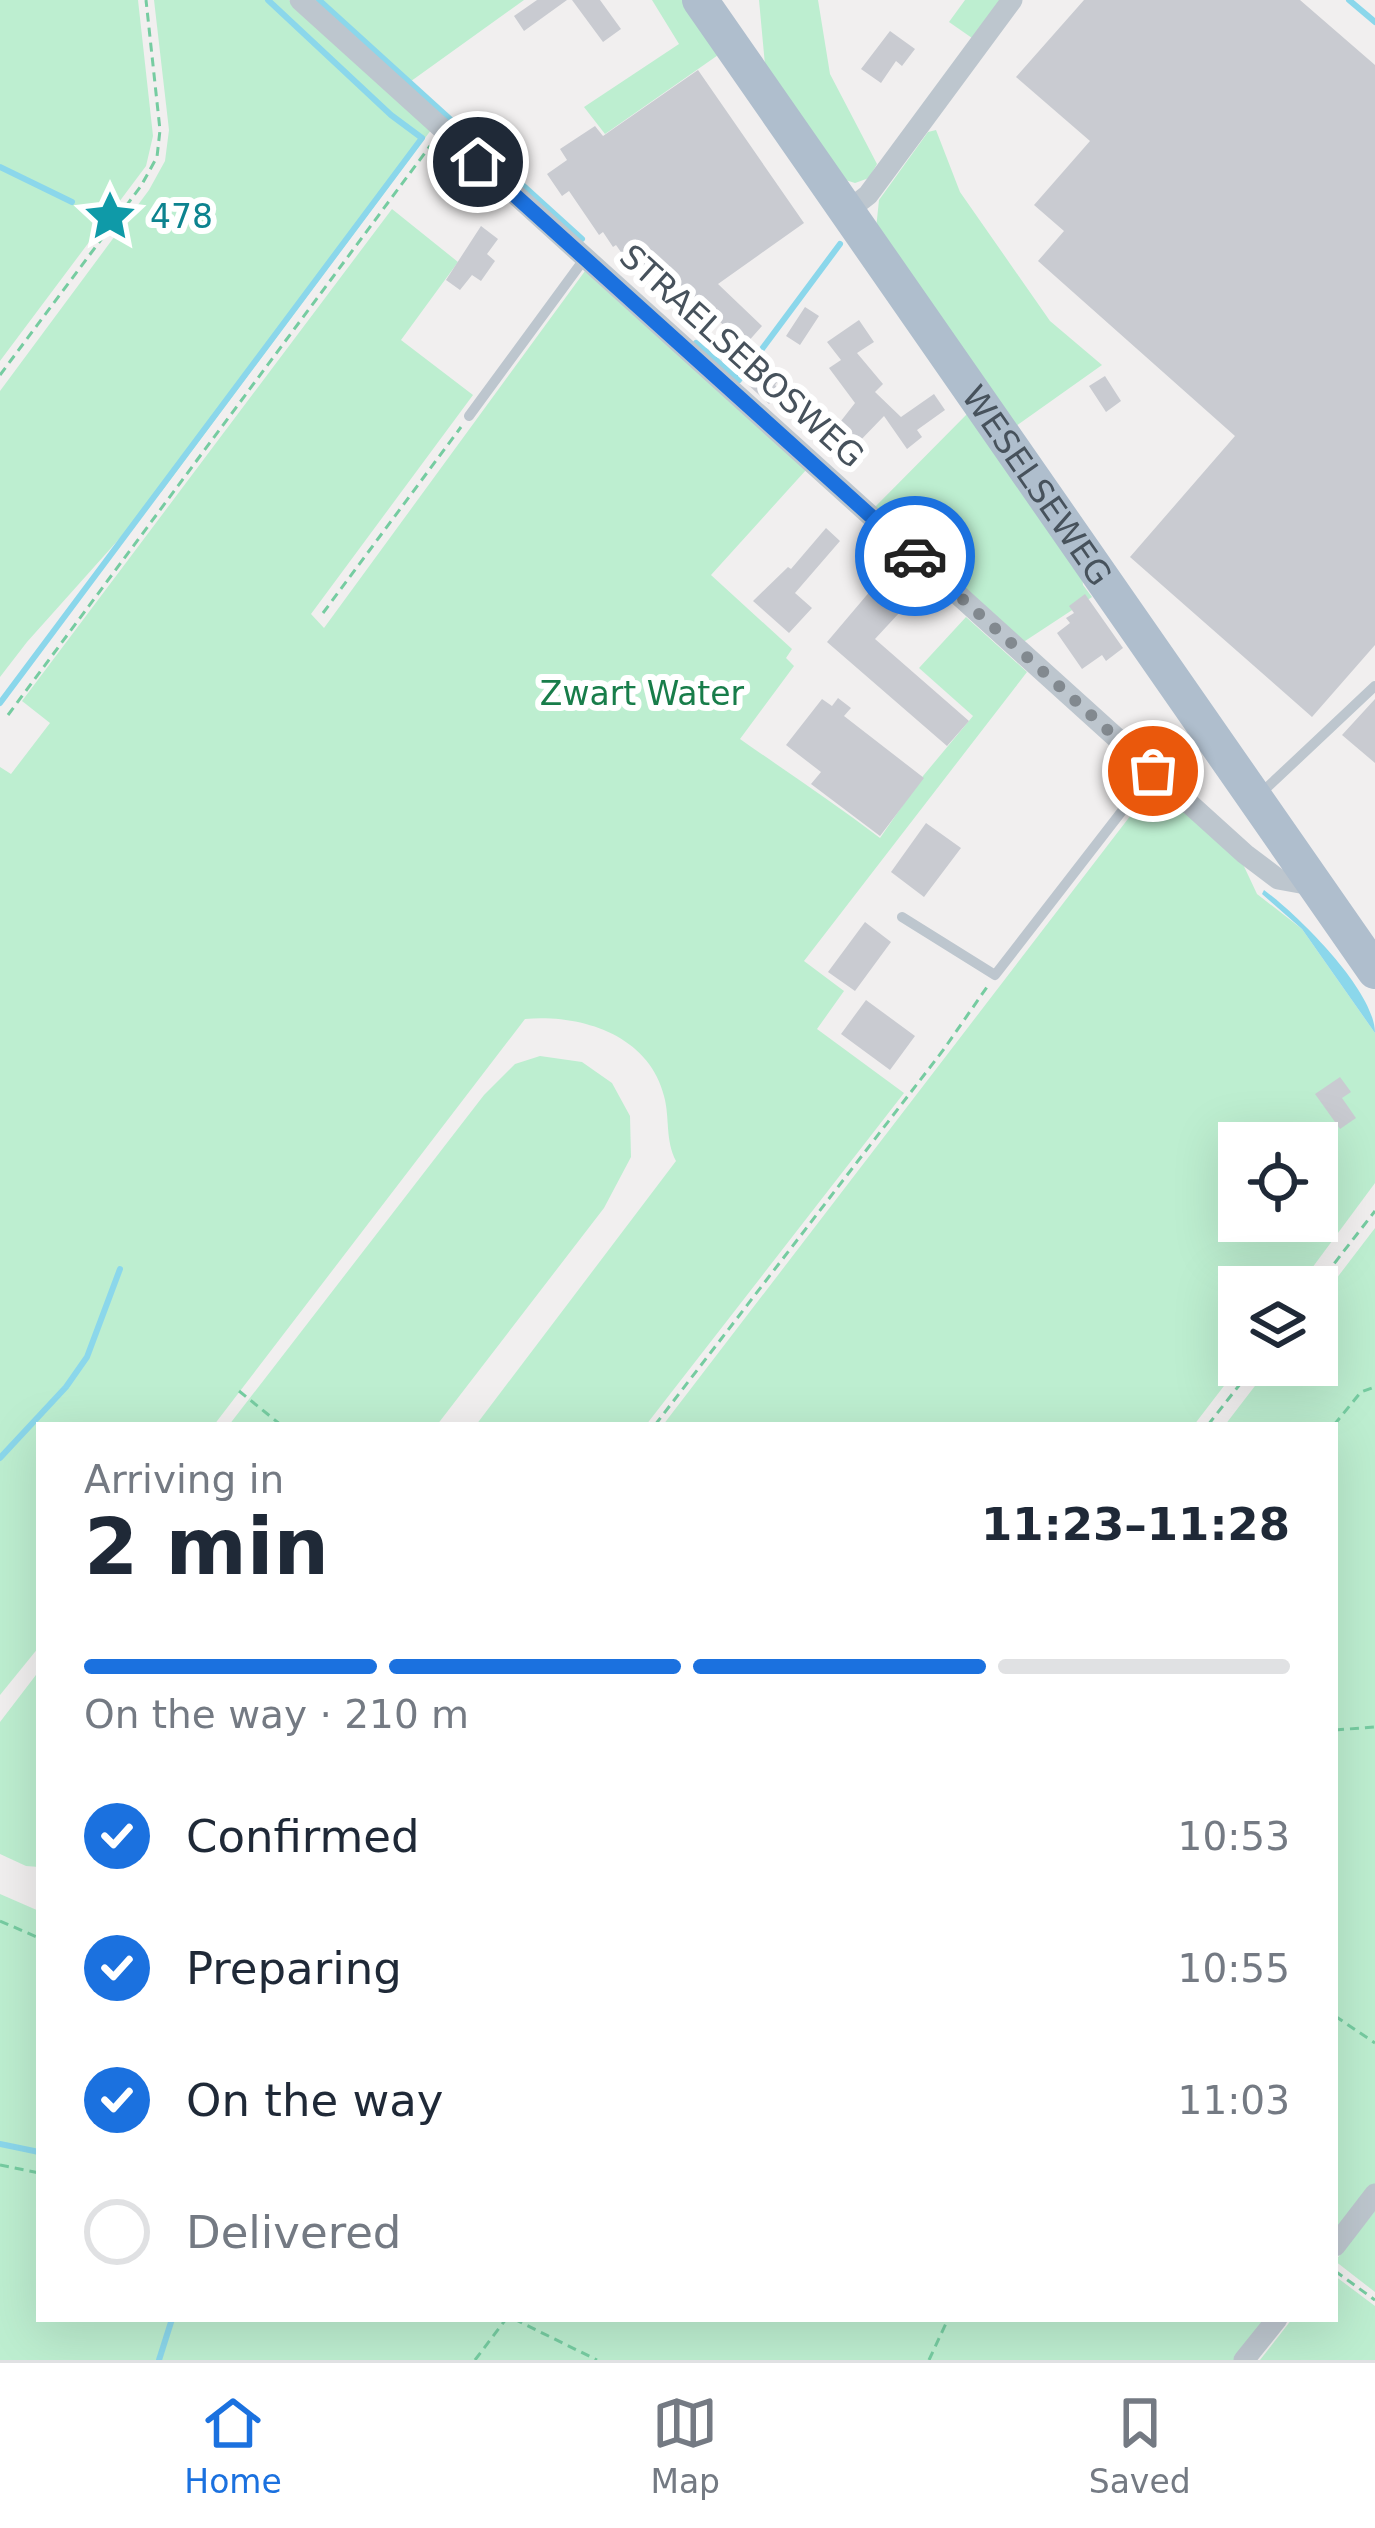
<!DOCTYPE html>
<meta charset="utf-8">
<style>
:root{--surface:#fff;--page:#f2f2f3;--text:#1f2937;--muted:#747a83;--line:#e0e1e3;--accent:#1b71df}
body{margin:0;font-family:"DejaVu Sans",sans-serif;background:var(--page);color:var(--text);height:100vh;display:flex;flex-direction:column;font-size:45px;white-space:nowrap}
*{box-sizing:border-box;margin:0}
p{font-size:39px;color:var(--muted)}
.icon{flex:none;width:66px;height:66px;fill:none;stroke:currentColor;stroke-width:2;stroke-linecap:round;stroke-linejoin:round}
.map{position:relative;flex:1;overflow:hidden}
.details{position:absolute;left:36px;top:1422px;width:1302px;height:900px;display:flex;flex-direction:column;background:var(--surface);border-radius:0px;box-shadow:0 12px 48px #0002}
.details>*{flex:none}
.buttons{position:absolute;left:1218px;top:1122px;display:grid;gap:24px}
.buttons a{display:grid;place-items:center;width:120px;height:120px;border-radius:0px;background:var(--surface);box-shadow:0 12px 48px #0002;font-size:60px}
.pin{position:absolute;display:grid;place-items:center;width:102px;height:102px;color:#fff;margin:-51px;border:6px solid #fff;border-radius:50%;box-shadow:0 3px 12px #0007}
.courier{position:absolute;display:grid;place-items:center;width:120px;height:120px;margin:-60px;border:9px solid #1b71df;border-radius:50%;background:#fff;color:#222;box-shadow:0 3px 15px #0007}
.headline em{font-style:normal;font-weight:700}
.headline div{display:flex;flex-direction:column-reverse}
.headline{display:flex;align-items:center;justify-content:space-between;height:204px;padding:0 48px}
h1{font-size:78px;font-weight:700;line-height:90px}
.bar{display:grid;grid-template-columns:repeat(4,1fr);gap:18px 12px;align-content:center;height:144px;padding:0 48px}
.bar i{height:15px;border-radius:9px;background:var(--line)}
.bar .active{background:var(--accent)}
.bar p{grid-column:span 4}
ol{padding:0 48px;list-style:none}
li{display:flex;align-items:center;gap:36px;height:132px}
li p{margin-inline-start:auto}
li .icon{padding:12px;border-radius:50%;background:var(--accent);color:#fff;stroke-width:4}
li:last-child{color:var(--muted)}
li i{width:66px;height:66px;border:6px solid var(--line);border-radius:50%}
.dock{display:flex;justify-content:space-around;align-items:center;height:168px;border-top:3px solid var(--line);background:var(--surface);font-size:33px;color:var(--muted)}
.dock a{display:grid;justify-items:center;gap:6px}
.dock .active{color:var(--accent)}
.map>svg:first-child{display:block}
.green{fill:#bdeed0;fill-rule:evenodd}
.water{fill:#8bd7eb}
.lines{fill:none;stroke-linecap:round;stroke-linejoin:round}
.stream{stroke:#8bd7eb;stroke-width:6}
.building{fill:#c9cbd1}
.path{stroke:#76cca1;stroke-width:3;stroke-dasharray:9 6;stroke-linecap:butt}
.lane{stroke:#bdc6ce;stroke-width:10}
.street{stroke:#bdc6ce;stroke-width:21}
.primary{stroke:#afbecd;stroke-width:36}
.done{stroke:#82898f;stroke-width:12;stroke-dasharray:0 21.6}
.route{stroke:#1b71df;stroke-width:15}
.labels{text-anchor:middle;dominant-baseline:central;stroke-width:12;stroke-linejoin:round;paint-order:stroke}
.culture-label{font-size:33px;fill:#0d838f;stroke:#fff;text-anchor:start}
.street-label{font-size:33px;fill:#47525c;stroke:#fff}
.park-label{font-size:33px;fill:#187d4a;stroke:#fff}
</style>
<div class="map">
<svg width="1375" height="2360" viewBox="0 0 1375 2360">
<rect width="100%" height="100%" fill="#f1efef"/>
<!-- green -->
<path class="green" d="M0,0H138L153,136L146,166L0,361Z
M154,0H289L431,130L162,491L27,642L0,677V391L149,190L165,161L169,130Z
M315,0H524L407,84Z
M652,0H684L721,53L605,134L584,107L679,44Z
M759,0H818L830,74L877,164L869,178L855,183L842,179L765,65Z
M965,0H1000L972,38L949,22Z
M936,130L960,192L1050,321L1102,365L1013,428L876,229L879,200L928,132Z
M392,209L458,262L401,340L473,395L311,614L324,628L585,271L806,470L711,575L792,649L786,658L794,666L740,739C787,772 834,803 880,838L923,776L973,716L919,668L966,617L1027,672L804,961L844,991L817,1029L904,1093L646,1425H476L676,1161C665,1140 670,1118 664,1096C649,1035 581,1014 525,1019L214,1425H39V1647L0,1695V767L11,774L50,723L22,701Z
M969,412L1082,575L1083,585L1092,597L1022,643L872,510Z
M1166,791L1241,860L1257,894L1302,929L1375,1033V1183L1298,1287H1239L1240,1365L1194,1425H663L1144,798ZM1239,1143H1317V1221H1239Z
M540,1056L582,1062L612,1083L630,1116L631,1157L604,1208L437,1425H229L484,1095L515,1064Z
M1375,1228V2186L1335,2238V1425H1225L1271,1365H1317V1304Z
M39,1671V1867L26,1866L0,1854V1722Z
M0,1894L39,1911V2319H1271L1238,2360H0Z
M1375,2211V2292L1335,2261Z
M1335,2276L1375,2306V2360H1260L1292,2319H1335Z"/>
<!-- water -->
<path class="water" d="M1264,890C1298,915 1375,991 1375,1033L1302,929L1262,894Z"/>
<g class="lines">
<!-- stream -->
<path class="stream" d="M319,0L582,239
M1349,0L1375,22
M0,167L72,202
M696,343L739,380L840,244
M0,703L422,138L391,115L268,0
M0,1458L66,1387L87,1357L120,1269
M0,2144L39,2152
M159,2360L172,2319"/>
</g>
<!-- building -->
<path class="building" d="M537,0H567L524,31L514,16Z
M572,0H600L621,29L603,42Z
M1084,0H1300L1375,65V645L1312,717L1130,557L1235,436L1038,261L1064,231L1034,205L1090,141L1016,77Z
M890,31L915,49L902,66L896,61L881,83L861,69Z
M698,70L804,223L718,284L762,326L746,344L694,300L690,303L672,278L650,293L616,245L613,247L603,232L599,235L569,191L562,196L547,174L567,160L560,149L595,126L603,136Z
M454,178L471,194L458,208L441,192Z
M481,226L498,239L487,254L495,261L481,281L472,275L460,290L446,280Z
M805,307L819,316L800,345L786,336Z
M859,320L874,342L857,353L883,384L875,392L901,417L934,394L945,410L917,430L922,437L907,449L884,416L856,445L837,426L855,403L829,368L841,360L827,342Z
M756,369L762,374L766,369L779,380L775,385L781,391L769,404L745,382Z
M1105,376L1121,401L1106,412L1089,386Z
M826,528L840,541L795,593L812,608L789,633L753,601L788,567L791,569Z
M888,570L906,588L892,604L900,612L875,639L969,721L947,746L827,642Z
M1085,594L1123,648L1106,661L1102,655L1082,669L1057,633L1070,623L1066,618L1074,613L1069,606Z
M838,698L851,708L844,716L924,778L880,836L811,784L821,772L786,745L822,699L832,706Z
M1375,699V763L1342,735Z
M926,823L961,848L924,897L891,872Z
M865,922L891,942L855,991L828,972Z
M866,1000L915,1036L890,1070L841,1034Z
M1340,1077L1351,1092L1342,1098L1356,1118L1340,1129L1315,1094Z"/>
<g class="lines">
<!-- path -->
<path class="path" d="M0,375L141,186L157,157L160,130L146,0
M323,613L461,427
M8,715L430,146
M1316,1287L1375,1211
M239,1391L281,1425
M655,1425L944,1049L987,987
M1208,1425L1255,1365
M1334,1425L1361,1392L1375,1387
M1335,1730L1375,1727
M0,1921L39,1938
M1335,2016L1375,2043
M0,2165L39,2173
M1335,2271L1375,2300
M514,2319L597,2360
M475,2360L506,2319
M929,2360L948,2319"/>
<!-- lane -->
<path class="lane" d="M469,416L585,258
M1258,796L1375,686
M902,917L995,975L1153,771"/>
<!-- street -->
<path class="street" d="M300,0L1245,854L1278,879L1300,883L1310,876
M846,212L868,195L1012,0
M1335,2246L1375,2194
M1244,2360L1277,2319"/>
<!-- primary -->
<path class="primary" id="s1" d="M700,0L1375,971"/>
</g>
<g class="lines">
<!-- done -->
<path class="done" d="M915,556L1153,771"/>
<!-- route -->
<path class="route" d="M478,162L915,556"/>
</g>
<!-- icons -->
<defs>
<g id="sight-bare" transform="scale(4.14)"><path d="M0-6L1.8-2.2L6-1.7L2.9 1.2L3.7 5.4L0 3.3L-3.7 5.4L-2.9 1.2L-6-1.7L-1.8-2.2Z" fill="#0f9aa8" stroke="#fff" stroke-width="2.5" paint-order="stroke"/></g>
</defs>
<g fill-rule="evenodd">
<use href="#sight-bare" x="110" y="216"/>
</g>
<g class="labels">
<!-- culture labels -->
<g class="culture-label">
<text x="150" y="216">478</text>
</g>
<!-- street labels -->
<g class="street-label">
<text transform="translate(742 356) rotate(42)">STRAELSEBOSWEG</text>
<text stroke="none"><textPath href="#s1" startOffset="591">WESELSEWEG</textPath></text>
</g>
<!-- park labels -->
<g class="park-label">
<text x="642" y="693">Zwart Water</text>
</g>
</g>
</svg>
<div class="buttons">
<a><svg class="icon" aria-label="locate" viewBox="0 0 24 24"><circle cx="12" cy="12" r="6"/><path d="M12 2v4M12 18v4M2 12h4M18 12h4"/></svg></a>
<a><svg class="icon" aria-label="layers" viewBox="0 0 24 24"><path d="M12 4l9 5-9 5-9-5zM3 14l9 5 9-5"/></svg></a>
</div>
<div class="pin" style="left:1153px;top:771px;background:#ea580c"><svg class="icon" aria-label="bag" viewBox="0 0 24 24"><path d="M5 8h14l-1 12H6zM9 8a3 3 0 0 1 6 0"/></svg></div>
<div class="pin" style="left:478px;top:162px;background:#1f2937"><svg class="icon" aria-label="home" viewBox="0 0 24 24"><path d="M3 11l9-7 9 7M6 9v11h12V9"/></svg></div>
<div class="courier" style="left:915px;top:556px"><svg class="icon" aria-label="car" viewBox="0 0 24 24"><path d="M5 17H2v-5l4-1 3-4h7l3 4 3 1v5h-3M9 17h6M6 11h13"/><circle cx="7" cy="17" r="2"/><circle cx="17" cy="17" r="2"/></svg></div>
<section class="details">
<div class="headline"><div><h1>2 min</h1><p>Arriving in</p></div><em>11:23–11:28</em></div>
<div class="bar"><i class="active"></i><i class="active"></i><i class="active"></i><i></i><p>On the way · 210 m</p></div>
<ol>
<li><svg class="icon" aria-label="check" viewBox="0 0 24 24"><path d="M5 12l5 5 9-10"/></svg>Confirmed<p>10:53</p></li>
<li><svg class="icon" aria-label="check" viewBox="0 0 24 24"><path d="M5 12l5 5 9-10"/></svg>Preparing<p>10:55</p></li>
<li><svg class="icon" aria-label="check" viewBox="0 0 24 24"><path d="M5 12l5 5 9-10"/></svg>On the way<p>11:03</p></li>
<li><i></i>Delivered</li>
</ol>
</section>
</div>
<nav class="dock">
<a class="active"><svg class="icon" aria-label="home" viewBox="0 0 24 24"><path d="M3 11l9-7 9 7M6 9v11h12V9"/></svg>Home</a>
<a><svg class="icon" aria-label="map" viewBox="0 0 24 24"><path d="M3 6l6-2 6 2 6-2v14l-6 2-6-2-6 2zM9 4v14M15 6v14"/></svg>Map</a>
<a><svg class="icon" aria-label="saved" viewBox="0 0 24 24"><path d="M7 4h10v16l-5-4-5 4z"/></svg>Saved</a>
</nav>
